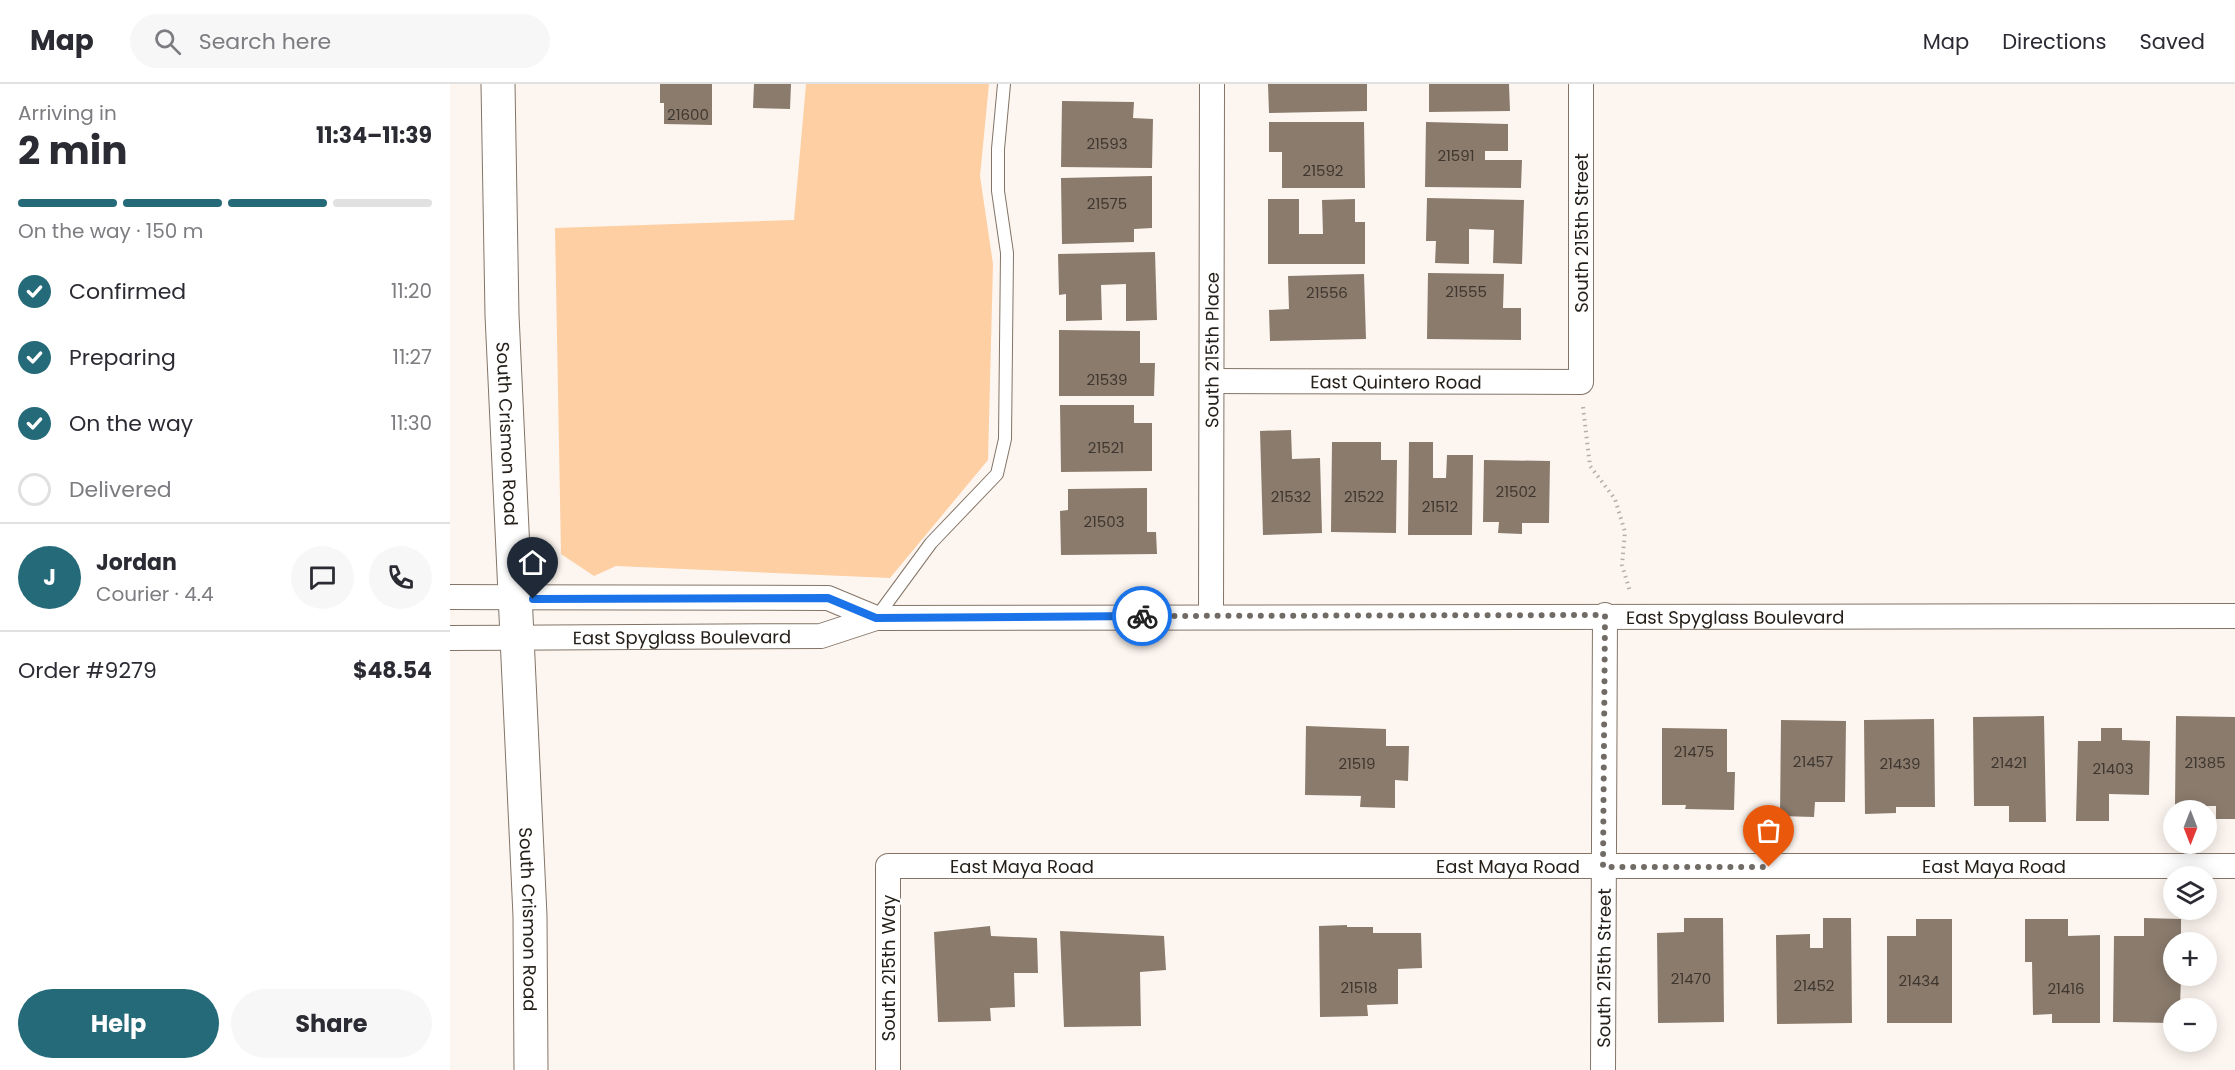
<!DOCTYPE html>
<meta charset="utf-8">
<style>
:root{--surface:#fff;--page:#f7f7f7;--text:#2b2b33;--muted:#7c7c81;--line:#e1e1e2;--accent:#246a79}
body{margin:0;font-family:Poppins,sans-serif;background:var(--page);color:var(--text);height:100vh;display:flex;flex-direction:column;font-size:22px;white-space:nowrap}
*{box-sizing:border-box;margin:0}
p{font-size:20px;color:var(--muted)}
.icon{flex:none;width:33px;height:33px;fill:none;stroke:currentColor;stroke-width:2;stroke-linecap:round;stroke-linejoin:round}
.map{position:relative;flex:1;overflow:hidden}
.panel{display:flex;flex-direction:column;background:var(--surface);width:450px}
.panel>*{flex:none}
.needle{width:39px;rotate:180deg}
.tools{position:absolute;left:1713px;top:716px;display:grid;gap:12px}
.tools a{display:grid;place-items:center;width:54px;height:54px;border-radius:50%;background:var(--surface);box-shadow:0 3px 15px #0003;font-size:30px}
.pin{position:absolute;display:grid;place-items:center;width:51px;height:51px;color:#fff;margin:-62px -26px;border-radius:50% 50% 50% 0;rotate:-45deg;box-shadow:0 0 6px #0007}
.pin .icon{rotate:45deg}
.courier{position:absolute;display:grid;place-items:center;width:60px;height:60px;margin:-30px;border:4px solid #1a73e8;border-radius:50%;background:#fff;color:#222;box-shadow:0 2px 8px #0007}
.head em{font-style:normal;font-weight:700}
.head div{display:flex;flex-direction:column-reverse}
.head{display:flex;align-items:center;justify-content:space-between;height:102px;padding:0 18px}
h1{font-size:39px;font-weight:700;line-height:45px}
.bar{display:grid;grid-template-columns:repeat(4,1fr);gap:9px 6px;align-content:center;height:72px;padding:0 18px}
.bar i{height:8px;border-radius:4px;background:var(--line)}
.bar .selected{background:var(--accent)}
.bar p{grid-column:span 4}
.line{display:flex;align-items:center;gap:15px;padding:0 18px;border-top:2px solid var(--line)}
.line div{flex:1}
.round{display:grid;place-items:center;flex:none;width:63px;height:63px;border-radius:32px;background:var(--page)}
ol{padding:0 18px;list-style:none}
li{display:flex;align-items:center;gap:18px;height:66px}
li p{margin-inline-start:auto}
li .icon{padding:6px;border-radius:50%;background:var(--accent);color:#fff;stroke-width:4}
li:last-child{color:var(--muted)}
li i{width:33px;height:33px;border:3px solid var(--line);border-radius:50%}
.cta{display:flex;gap:12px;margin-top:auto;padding:12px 18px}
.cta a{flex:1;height:69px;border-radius:36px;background:var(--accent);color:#fff;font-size:24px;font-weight:700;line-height:69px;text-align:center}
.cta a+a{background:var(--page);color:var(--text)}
header{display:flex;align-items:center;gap:36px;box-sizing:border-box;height:84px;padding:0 30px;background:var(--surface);border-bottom:2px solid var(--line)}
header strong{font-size:28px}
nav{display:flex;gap:33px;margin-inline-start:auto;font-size:21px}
.search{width:420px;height:54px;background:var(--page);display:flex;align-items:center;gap:15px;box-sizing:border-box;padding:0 21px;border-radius:33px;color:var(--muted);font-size:22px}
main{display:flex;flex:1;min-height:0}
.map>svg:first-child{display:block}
.green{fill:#fdcfa3}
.building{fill:#8a7b6d}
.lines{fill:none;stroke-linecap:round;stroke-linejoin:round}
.lane-casing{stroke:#837467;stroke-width:14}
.street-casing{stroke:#837467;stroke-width:26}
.secondary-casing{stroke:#837467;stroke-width:35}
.path{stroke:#b5aea8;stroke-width:4;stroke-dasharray:1.5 4.5;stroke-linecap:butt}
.lane{stroke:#fff;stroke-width:12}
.street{stroke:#fff;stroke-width:24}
.secondary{stroke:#fff;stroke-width:33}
.done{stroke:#716b65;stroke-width:6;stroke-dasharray:0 10.8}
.route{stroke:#1a73e8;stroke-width:8}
.labels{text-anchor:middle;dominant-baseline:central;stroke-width:4.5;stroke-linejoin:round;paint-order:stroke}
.number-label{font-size:15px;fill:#3f372f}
.street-label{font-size:18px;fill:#26201a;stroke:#fff}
</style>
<header>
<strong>Map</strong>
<div class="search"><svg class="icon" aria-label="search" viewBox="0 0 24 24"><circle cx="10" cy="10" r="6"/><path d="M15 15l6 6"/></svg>Search here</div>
<nav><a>Map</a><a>Directions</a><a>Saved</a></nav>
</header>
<main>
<section class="panel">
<div class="head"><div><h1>2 min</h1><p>Arriving in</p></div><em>11:34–11:39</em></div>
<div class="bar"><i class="selected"></i><i class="selected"></i><i class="selected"></i><i></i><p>On the way · 150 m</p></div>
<ol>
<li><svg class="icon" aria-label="check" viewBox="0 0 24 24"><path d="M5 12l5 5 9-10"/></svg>Confirmed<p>11:20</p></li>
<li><svg class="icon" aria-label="check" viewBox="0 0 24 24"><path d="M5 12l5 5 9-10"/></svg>Preparing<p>11:27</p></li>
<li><svg class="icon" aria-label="check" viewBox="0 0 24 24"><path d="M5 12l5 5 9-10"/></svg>On the way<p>11:30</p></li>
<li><i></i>Delivered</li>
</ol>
<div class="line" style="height:108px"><b class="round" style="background:var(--accent);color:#fff">J</b><div><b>Jordan</b><p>Courier · 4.4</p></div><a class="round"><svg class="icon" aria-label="chat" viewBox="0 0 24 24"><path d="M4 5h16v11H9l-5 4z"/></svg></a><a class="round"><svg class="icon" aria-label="phone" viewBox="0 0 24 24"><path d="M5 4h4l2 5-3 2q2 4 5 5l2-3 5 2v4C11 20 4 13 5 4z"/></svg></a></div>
<div class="line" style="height:78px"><div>Order #9279</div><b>$48.54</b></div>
<div class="cta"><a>Help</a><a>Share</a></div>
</section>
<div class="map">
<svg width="1785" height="986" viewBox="0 0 1785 986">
<rect width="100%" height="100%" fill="#fdf6f0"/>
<!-- green -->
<path class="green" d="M356,0H539L530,92L543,180L538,376L440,494L166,482L144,492L111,470L105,144L344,136Z"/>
<!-- building -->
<path class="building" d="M210,0H262V41L214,40V19H210Z
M304,0H341L340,25L303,24Z
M818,0H917V27L819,29Z
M979,0H1059L1060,27L979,28Z
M612,17L684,18L683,34L703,35L702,84L611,83Z
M819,38H914L915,104H832V68H819Z
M976,38L1058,40V67H1035V76H1072L1071,104L975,103Z
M702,92V144L684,145V158L612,160L611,94Z
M977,114L1074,116L1072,180L1043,179L1044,146L1019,145V180L985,179L986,157H976Z
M818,115H849V150H873L872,116L905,115V138H915V180H818Z
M705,168L707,236L676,237V200L651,201L652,236L616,237V210L609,211L608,170Z
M978,189L1054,190L1053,224H1071V256L977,255Z
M914,190L916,255L820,257L819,226L839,225L838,192Z
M609,246L690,247V279H705L704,312H609Z
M610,321H684V339H702V387L611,388Z
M841,346L842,375L870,374L872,449L813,451L810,347Z
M882,358H931V376H947L946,449L881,448Z
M959,358H983V394H996L997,371H1023L1022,451H958Z
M1034,376L1100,377L1099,439H1072V450L1048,449L1049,438H1033Z
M697,404V448H706L707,470L611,471L610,427L618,426V405Z
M1594,632L1596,738H1559V722H1524L1523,633Z
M1726,632L1785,633V735H1766V722H1725Z
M1484,635L1485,723H1446V729L1415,730L1414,636Z
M1331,636L1396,637L1395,718H1365L1364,733L1330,732Z
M856,642L936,645V662H959L958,697L945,696V724L910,723L911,712L855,711Z
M1212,644L1277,645V688H1285L1284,726L1235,725L1236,721H1212Z
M1651,644H1672V656L1700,657L1699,711L1659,710V737H1626L1628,657H1651Z
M1234,834H1273L1274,938L1208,939L1207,849L1234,848Z
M1373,834H1401L1402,939L1327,940L1326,851L1360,850V864H1373Z
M1694,834L1731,835V858H1724V891H1731L1730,924H1724V939L1663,938L1664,852H1694Z
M1466,835H1502V939H1437V852H1466Z
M1575,835H1618V852L1650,851V939H1602V930L1583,931L1582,878H1575Z
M897,841V843H923V849H971L972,884L948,885V920L917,921L918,932L870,933L869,842Z
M540,842L541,852L587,854L588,889H564L565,923L540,924L541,937L488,938L484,848Z
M610,847L714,852L716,886L690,888L691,942L614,943Z"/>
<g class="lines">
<!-- lane casing -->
<g class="lane-casing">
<path id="lane" d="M426,534L481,459L547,390L555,355L557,169L548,107V65L554,0"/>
</g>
<!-- street casing -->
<g class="street-casing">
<g id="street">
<path id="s1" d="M762,297L1131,298V0"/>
<path d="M0,513L378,514L426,534"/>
<path id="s2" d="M761,532L762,0"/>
<path id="s3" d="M0,554L371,552L426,534L1785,532"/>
<path id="s4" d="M438,986V782H1785"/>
<path id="s5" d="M1153,986L1155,531"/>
</g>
</g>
<!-- secondary casing -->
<g class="secondary-casing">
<g id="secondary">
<path id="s6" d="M48,0L52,231L80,832L81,986"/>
</g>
</g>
<!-- path -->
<path class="path" d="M1133,323L1140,382L1165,415L1175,448L1172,481L1180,508"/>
<!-- lane -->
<use href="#lane" class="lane"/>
<!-- street -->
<use href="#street" class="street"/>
<!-- secondary -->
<use href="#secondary" class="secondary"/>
</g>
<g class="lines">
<!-- done -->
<path class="done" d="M692,532L1155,531L1153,783H1319"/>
<!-- route -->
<path class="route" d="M83,515L378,514L426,534L692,532"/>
</g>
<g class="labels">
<!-- number labels -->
<g class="number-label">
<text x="238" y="30">21600</text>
<text x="657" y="59">21593</text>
<text x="1006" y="71">21591</text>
<text x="873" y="86">21592</text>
<text x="657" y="119">21575</text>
<text x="1016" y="207">21555</text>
<text x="877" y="208">21556</text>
<text x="657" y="295">21539</text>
<text x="656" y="363">21521</text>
<text x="1066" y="407">21502</text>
<text x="841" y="412">21532</text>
<text x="914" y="412">21522</text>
<text x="990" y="422">21512</text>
<text x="654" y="437">21503</text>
<text x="1244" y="667">21475</text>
<text x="1363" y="677">21457</text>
<text x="1559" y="678">21421</text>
<text x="1755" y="678">21385</text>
<text x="907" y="679">21519</text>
<text x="1450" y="679">21439</text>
<text x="1663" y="684">21403</text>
<text x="1241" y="894">21470</text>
<text x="1469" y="896">21434</text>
<text x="1364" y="901">21452</text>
<text x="909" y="903">21518</text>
<text x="1616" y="904">21416</text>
</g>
<!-- street labels -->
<g class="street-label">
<text transform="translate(1131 149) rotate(-90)">South 215th Street</text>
<text stroke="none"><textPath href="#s2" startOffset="266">South 215th Place</textPath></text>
<text stroke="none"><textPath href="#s1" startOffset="184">East Quintero Road</textPath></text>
<text stroke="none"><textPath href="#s6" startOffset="350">South Crismon Road</textPath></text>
<text stroke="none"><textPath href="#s3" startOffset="1288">East Spyglass Boulevard</textPath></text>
<text stroke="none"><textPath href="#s3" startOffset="232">East Spyglass Boulevard</textPath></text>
<text stroke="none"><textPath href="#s4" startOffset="1310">East Maya Road</textPath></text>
<text stroke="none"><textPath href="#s4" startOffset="338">East Maya Road</textPath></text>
<text stroke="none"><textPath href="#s4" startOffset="824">East Maya Road</textPath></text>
<text stroke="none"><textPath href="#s6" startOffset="836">South Crismon Road</textPath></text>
<text transform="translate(438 884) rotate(-90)">South 215th Way</text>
<text stroke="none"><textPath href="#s5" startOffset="102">South 215th Street</textPath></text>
</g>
</g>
</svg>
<div class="tools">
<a><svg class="needle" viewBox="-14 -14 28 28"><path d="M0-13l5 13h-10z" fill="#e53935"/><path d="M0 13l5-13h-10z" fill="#7c7c81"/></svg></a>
<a><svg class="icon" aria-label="layers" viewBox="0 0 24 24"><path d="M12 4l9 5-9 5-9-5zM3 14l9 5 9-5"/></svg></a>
<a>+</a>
<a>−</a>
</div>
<div class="pin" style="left:1319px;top:783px;background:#ea580c"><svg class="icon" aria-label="bag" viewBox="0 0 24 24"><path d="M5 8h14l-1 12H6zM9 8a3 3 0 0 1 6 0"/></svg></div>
<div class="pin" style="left:83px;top:515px;background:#1f2937"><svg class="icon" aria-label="home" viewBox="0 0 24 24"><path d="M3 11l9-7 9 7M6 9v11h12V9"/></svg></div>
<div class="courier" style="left:692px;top:532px"><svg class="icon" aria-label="bike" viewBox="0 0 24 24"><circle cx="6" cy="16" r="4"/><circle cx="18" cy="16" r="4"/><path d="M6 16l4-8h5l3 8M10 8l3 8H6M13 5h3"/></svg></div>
</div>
</main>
